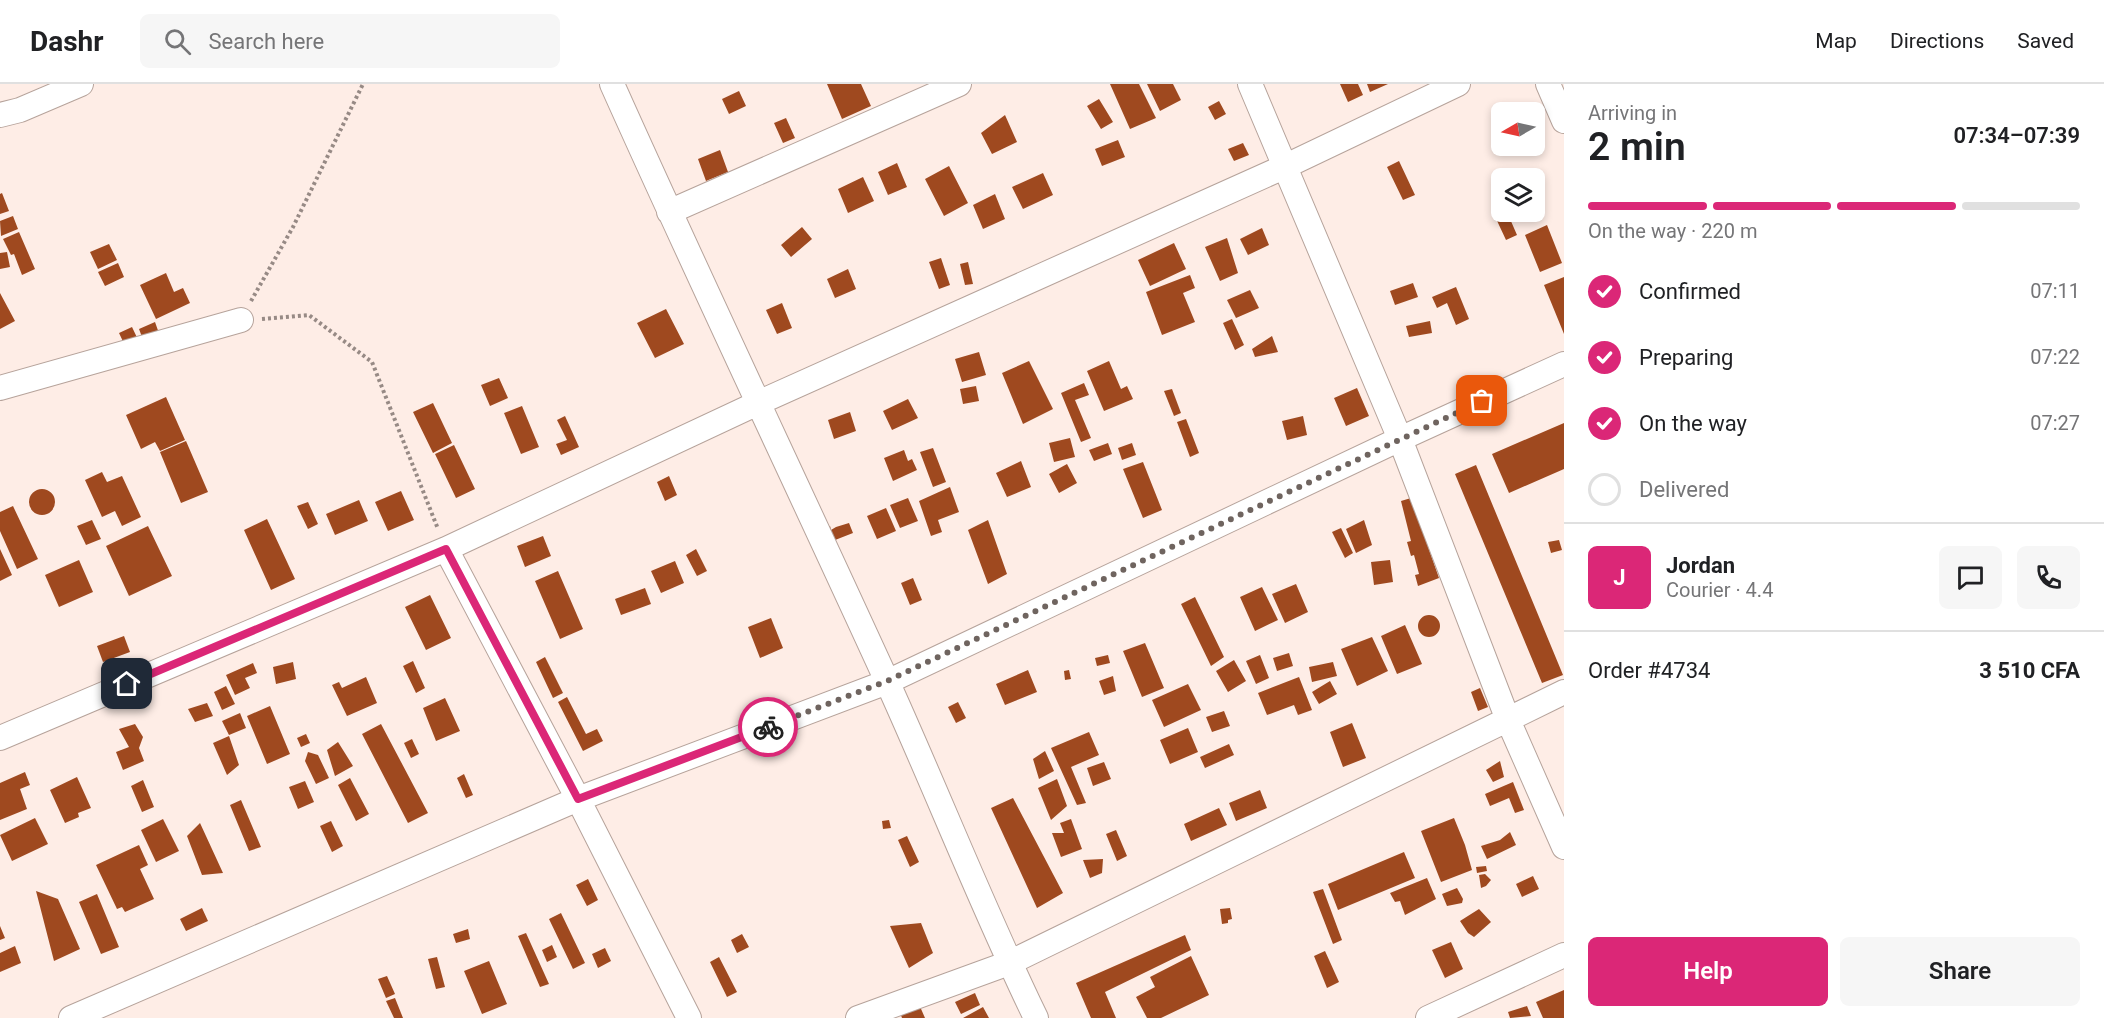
<!DOCTYPE html>
<meta charset="utf-8">
<style>
:root{--surface:#fff;--page:#f6f6f6;--text:#202124;--muted:#757577;--line:#e0e0e0;--accent:#db2777}
body{margin:0;font-family:Roboto,sans-serif;background:var(--page);color:var(--text);height:100vh;display:flex;flex-direction:column;font-size:22px;white-space:nowrap}
*{box-sizing:border-box;margin:0}
p{font-size:20px;color:var(--muted)}
.icon{flex:none;width:33px;height:33px;fill:none;stroke:currentColor;stroke-width:2;stroke-linecap:round;stroke-linejoin:round}
.map{position:relative;flex:1;overflow:hidden}
.drawer{display:flex;flex-direction:column;background:var(--surface);width:540px}
.drawer>*{flex:none}
.needle{width:39px;rotate:261deg}
.buttons{position:absolute;left:1491px;top:18px;display:grid;gap:12px}
.buttons a{display:grid;place-items:center;width:54px;height:54px;border-radius:9px;background:var(--surface);box-shadow:0 3px 9px #0003;font-size:30px}
.pin{position:absolute;display:grid;place-items:center;width:51px;height:51px;color:#fff;margin:-26px;border-radius:12px;box-shadow:0 3px 9px #0006}
.courier{position:absolute;display:grid;place-items:center;width:60px;height:60px;margin:-30px;border:4px solid #db2777;border-radius:50%;background:#fff;color:#222;box-shadow:0 2px 8px #0007}
.summary em{font-style:normal;font-weight:600}
.summary div{display:flex;flex-direction:column-reverse}
.summary{display:flex;align-items:center;justify-content:space-between;height:102px;padding:0 24px}
h1{font-size:39px;font-weight:600;line-height:45px}
.bar{display:grid;grid-template-columns:repeat(4,1fr);gap:9px 6px;align-content:center;height:72px;padding:0 24px}
.bar i{height:8px;border-radius:4px;background:var(--line)}
.bar .active{background:var(--accent)}
.bar p{grid-column:span 4}
.line{display:flex;align-items:center;gap:15px;padding:0 24px;border-top:2px solid var(--line)}
.line div{flex:1}
.round{display:grid;place-items:center;flex:none;width:63px;height:63px;border-radius:9px;background:var(--page)}
ol{padding:0 24px;list-style:none}
li{display:flex;align-items:center;gap:18px;height:66px}
li p{margin-inline-start:auto}
li .icon{padding:6px;border-radius:50%;background:var(--accent);color:#fff;stroke-width:4}
li:last-child{color:var(--muted)}
li i{width:33px;height:33px;border:3px solid var(--line);border-radius:50%}
.cta{display:flex;gap:12px;margin-top:auto;padding:12px 24px}
.cta a{flex:1;height:69px;border-radius:9px;background:var(--accent);color:#fff;font-size:24px;font-weight:600;line-height:69px;text-align:center}
.cta a+a{background:var(--page);color:var(--text)}
header{display:flex;align-items:center;gap:36px;box-sizing:border-box;height:84px;padding:0 30px;background:var(--surface);border-bottom:2px solid var(--line)}
header strong{font-size:28px}
nav{display:flex;gap:33px;margin-inline-start:auto;font-size:21px}
.search{width:420px;height:54px;background:var(--page);display:flex;align-items:center;gap:15px;box-sizing:border-box;padding:0 21px;border-radius:9px;color:var(--muted);font-size:22px}
main{display:flex;flex:1;min-height:0}
.map>svg:first-child{display:block}
.building{fill:#9f491f}
.lines{fill:none;stroke-linecap:round;stroke-linejoin:round}
.street-casing{stroke:#b6a39b;stroke-width:26}
.path{stroke:#978a85;stroke-width:4;stroke-dasharray:3 3;stroke-linecap:butt}
.street{stroke:#fff;stroke-width:24}
.done{stroke:#6f645f;stroke-width:6;stroke-dasharray:0 10.8}
.route{stroke:#db2777;stroke-width:8}
</style>
<header>
<strong>Dashr</strong>
<div class="search"><svg class="icon" aria-label="search" viewBox="0 0 24 24"><circle cx="10" cy="10" r="6"/><path d="M15 15l6 6"/></svg>Search here</div>
<nav><a>Map</a><a>Directions</a><a>Saved</a></nav>
</header>
<main>
<div class="map">
<svg width="1564" height="934" viewBox="0 0 1564 934">
<rect width="100%" height="100%" fill="#feede6"/>
<!-- building -->
<path class="building" d="M827,0H861L871,22L842,35Z
M1110,0H1139L1156,34L1130,45Z
M1147,0H1173L1181,16L1160,27Z
M1340,0H1358L1363,11L1348,18Z
M1367,0H1388L1370,8Z
M739,7L746,22L729,30L722,15Z
M1099,15L1113,38L1101,45L1087,22Z
M1219,17L1226,30L1215,36L1208,23Z
M1005,31L1017,58L992,70L981,49Z
M786,34L795,54L783,59L774,39Z
M1118,56L1125,73L1102,82L1095,65Z
M1243,59L1249,71L1234,77L1228,65Z
M720,66L728,88L706,97L698,75Z
M1399,77L1415,111L1403,116L1387,83Z
M897,79L907,103L888,111L878,88Z
M949,82L968,119L944,132L925,95Z
M1043,89L1053,111L1023,125L1012,103Z
M863,93L874,117L848,129L838,105Z
M2,109L9,127L0,130V110Z
M995,110L1005,135L983,145L973,121Z
M1502,122V128H1507L1517,151L1506,156L1492,126Z
M13,132L18,145L1,152L0,137Z
M1547,141L1562,179L1540,188L1525,151Z
M802,143L812,155L791,173L781,161Z
M1262,144L1269,161L1248,171L1240,155Z
M19,148L35,185L22,191L14,170L11,171L3,155Z
M1227,154L1238,189L1220,197L1205,163Z
M1174,159L1186,185L1150,202L1138,176Z
M109,160L117,176L98,185L90,168Z
M7,168L10,183L0,185V169Z
M941,174L950,201L939,205L929,178Z
M968,178L973,200L965,201L960,180Z
M118,179L124,193L105,202L98,188Z
M848,185L856,205L835,214L827,195Z
M166,189L174,208L183,204L190,219L156,235L140,201Z
M1190,191L1195,204L1183,209L1195,238L1162,251L1146,208Z
M1564,193V250L1544,201Z
M1413,199L1418,213L1395,221L1390,207Z
M1456,203L1469,235L1456,241L1447,219L1437,224L1432,213Z
M1250,206L1259,224L1236,234L1227,216Z
M0,209L15,237L0,245Z
M782,219L792,244L777,250L766,226Z
M666,225L684,260L655,274L637,239Z
M1232,235L1244,261L1235,266L1223,239Z
M1430,237L1432,249L1409,253L1406,242Z
M155,238L161,255L145,261L139,245Z
M132,243L141,262L128,268L119,249Z
M1272,252L1278,268L1255,273L1252,265Z
M979,268L986,291L962,298L955,275Z
M1029,277L1053,325L1023,340L1002,289Z
M1109,277L1121,305L1127,302L1133,315L1104,327L1087,287Z
M499,294L508,314L490,322L481,301Z
M1084,299L1089,311L1075,316L1091,354L1081,358L1061,309Z
M976,302L979,317L963,320L960,305Z
M1357,304L1369,332L1346,342L1334,314Z
M1172,305L1181,329L1174,332L1164,307Z
M166,313L185,356L160,367L155,358L141,365L126,331Z
M908,315L918,334L892,346L883,327Z
M433,319L452,359L433,369L413,328Z
M522,322L539,363L521,370L504,329Z
M850,328L856,347L834,355L828,336Z
M565,332L579,363L561,371L556,360L567,356L557,336Z
M1303,332L1307,351L1287,356L1282,337Z
M1186,335L1199,369L1190,373L1177,338Z
M1564,339V385L1509,409L1492,370Z
M1070,354L1075,373L1054,378L1049,359Z
M186,357L208,408L181,419L160,368Z
M1108,359L1112,370L1094,377L1089,366Z
M1132,359L1136,371L1122,376L1118,364Z
M454,361L475,405L456,414L435,370Z
M933,364L946,398L933,403L920,368Z
M904,366L908,377L912,375L917,386L893,397L884,374Z
M1021,377L1031,403L1007,413L996,389Z
M1143,378L1162,426L1143,434L1123,385Z
M1067,380L1077,399L1059,409L1049,390Z
M1476,381L1563,591L1542,599L1455,390Z
M102,388L107,398L122,392L141,433L122,442L115,427L102,433L85,396Z
M669,392L677,411L665,417L657,398Z
M950,403L959,428L938,436L942,448L931,452L919,417Z
M29 418a13 13 0 1 1 26 0a13 13 0 1 1-26 0Z
M401,407L414,436L388,447L375,418Z
M908,414L918,437L900,444L890,421Z
M1411,414L1439,494L1418,502L1415,491L1419,490L1414,471L1411,472L1407,458L1411,457L1401,417Z
M359,416L368,437L335,451L326,430Z
M308,418L318,440L308,445L297,422Z
M13,422L38,475L17,485L0,447V428Z
M886,424L896,447L877,455L867,432Z
M267,435L295,495L271,506L244,446Z
M92,436L101,455L86,461L77,442Z
M988,436L1007,490L988,500L968,446Z
M1364,436L1372,461L1356,469L1346,445Z
M849,439L853,449L830,458L825,444L830,442L831,446L836,443Z
M148,442L172,492L129,512L106,462Z
M1341,444L1353,469L1345,474L1332,448Z
M543,452L551,472L525,483L517,462Z
M1559,456L1562,466L1551,469L1548,458Z
M0,465L12,491L0,497Z
M696,465L707,487L697,492L686,471Z
M79,476L93,508L59,523L45,491Z
M1390,476L1393,498L1374,501L1371,478Z
M675,477L684,499L661,509L651,487Z
M558,487L583,545L560,555L535,497Z
M913,494L922,516L910,521L901,499Z
M1296,500L1308,528L1285,539L1272,510Z
M1262,503L1278,536L1255,547L1240,513Z
M645,504L651,520L621,531L615,515Z
M430,511L451,554L426,566L405,523Z
M1195,513L1224,573L1211,582L1181,520Z
M1418 542a11 11 0 1 1 22 0a11 11 0 1 1-22 0Z
M771,534L783,564L760,574L748,543Z
M1405,541L1422,580L1397,590L1381,552Z
M124,552L130,568L103,578L97,562Z
M1372,553L1388,587L1357,602L1341,565Z
M1145,559L1164,604L1142,613L1123,567Z
M1289,569L1293,582L1277,587L1273,574Z
M1108,571L1110,579L1097,582L1095,574Z
M1260,571L1269,594L1256,600L1246,577Z
M545,573L563,609L553,614L536,578Z
M1234,576L1246,597L1228,608L1216,587Z
M413,577L425,604L416,609L403,582Z
M293,578L296,595L276,600L273,583Z
M1333,578L1337,592L1312,598L1309,583Z
M253,579L257,589L245,594L250,604L235,611L226,591Z
M1028,586L1037,608L1005,621L996,600Z
M1069,586L1071,595L1065,596L1064,587Z
M1113,592L1116,607L1104,611L1099,597Z
M366,593L377,619L347,632L332,601L339,598L342,604Z
M1299,593L1312,626L1298,631L1294,621L1267,631L1258,609Z
M1330,597L1337,610L1319,620L1312,608Z
M1188,600L1201,626L1164,643L1152,616Z
M226,602L235,620L222,626L214,608Z
M1480,604L1488,623L1478,627L1471,608Z
M567,613L586,650L597,645L603,657L583,667L558,618Z
M445,614L460,647L436,657L423,624Z
M958,618L966,634L956,639L948,623Z
M207,619L213,632L195,638L188,625Z
M270,622L290,670L267,680L247,632Z
M1224,627L1230,642L1212,648L1206,633Z
M240,629L246,644L229,651L222,637Z
M1352,639L1366,674L1343,683L1330,648Z
M135,640L143,653L139,664L144,677L123,686L116,668L129,663L119,645Z
M381,640L428,729L408,739L362,650Z
M1188,644L1198,668L1170,680L1160,656Z
M1089,648L1099,671L1071,683L1086,719L1077,721L1051,664Z
M306,650L310,659L301,663L297,654Z
M229,652L239,681L227,691L213,659Z
M412,655L419,670L411,674L404,659Z
M338,658L353,682L335,692L327,666Z
M1229,660L1234,671L1205,684L1200,673Z
M1045,667L1054,687L1039,695L1033,675Z
M308,668L318,671L329,694L316,700L305,677Z
M1500,677L1504,693L1493,698L1486,686Z
M1104,678L1111,695L1093,702L1087,684Z
M25,688L30,701L20,705L27,725L0,736V699Z
M464,690L473,711L466,714L457,694Z
M77,693L91,724L78,729L79,733L65,739L50,706Z
M350,694L369,730L356,737L338,701Z
M1057,695L1067,722L1051,736L1038,704Z
M143,696L154,723L142,728L131,702Z
M305,697L314,718L298,725L289,703Z
M1513,698L1524,726L1515,729L1509,714L1490,722L1485,710Z
M1260,706L1267,724L1236,737L1229,719Z
M1013,714L1063,809L1037,824L991,724Z
M241,716L261,763L249,767L230,721Z
M1219,724L1227,741L1191,757L1184,740Z
M35,734L48,760L12,777L0,751Z
M1454,734L1465,761L1472,786L1441,798L1421,747Z
M163,735L179,767L156,778L141,746Z
M1071,735L1082,765L1061,773L1052,749H1064L1060,739Z
M889,736L891,744L883,745L882,737Z
M331,737L343,762L332,768L320,742Z
M200,739L223,789L202,791L187,752Z
M1116,746L1127,772L1117,777L1106,750Z
M1510,748L1516,761L1487,775L1481,762L1500,756Z
M907,752L919,778L910,783L898,756Z
M139,761L148,781L140,785L154,815L125,828L122,823L117,825L96,781Z
M1404,768L1415,794L1338,826L1328,800Z
M1103,775L1102,789L1090,794L1083,776Z
M1486,782L1487,787L1477,789L1476,783Z
M1485,790L1491,796L1486,802L1481,804L1479,791Z
M1533,792L1539,805L1522,813L1516,800Z
M1427,794L1436,815L1405,831L1400,817L1395,818L1390,809Z
M588,795L598,816L587,822L576,801Z
M1457,804L1463,815L1462,819L1447,822L1442,810Z
M1323,805L1342,856L1333,860L1313,808Z
M36,807L58,815L80,865L54,877Z
M97,810L119,863L101,870L79,818Z
M202,824L208,837L186,847L180,835Z
M1230,824L1232,835L1228,836V839L1222,840L1220,825Z
M1479,825L1491,838L1474,853L1468,849L1460,837Z
M561,829L585,879L573,885L549,835Z
M921,839L933,869L909,884L890,842Z
M0,842L5,854L0,856Z
M468,845L470,855L456,859L453,850Z
M526,849L549,900L540,903L518,852Z
M742,850L749,863L737,869L731,856Z
M1185,851L1191,866L1105,908L1116,934H1091L1076,899Z
M1451,858L1463,885L1445,894L1432,866Z
M552,861L557,873L547,878L542,866Z
M15,862L21,879L0,888V869Z
M605,864L611,877L598,884L592,870Z
M1325,867L1339,898L1327,904L1314,872Z
M1191,872L1209,911L1161,934H1147L1136,913L1155,903L1150,893Z
M437,873L445,903L436,905L428,875Z
M719,873L737,908L727,913L710,878Z
M489,877L507,920L482,930L464,887Z
M387,892L395,910L386,914L378,895Z
M1564,906V934H1543L1536,918Z
M975,909L980,921L961,930L955,918Z
M395,914L403,934H394L386,917Z
M918,918L925,934H902L899,926Z
M1527,922L1531,932L1510,934L1508,928Z
M983,923L989,934H963Z"/>
<g class="lines">
<!-- street casing -->
<g class="street-casing">
<path id="street" d="M612,0C701,199 795,396 886,595C937,707 982,823 1036,934
M1250,0L1400,355L1508,636L1564,763
M1548,0L1564,37
M0,31L20,26L81,0
M669,128L959,0
M0,304L241,236
M446,465L578,715L689,934
M0,654L446,465L758,319L1286,82L1458,0
M71,934L578,715L887,598L1400,355L1564,280
M858,934L1009,879L1564,608
M1428,934L1564,871"/>
</g>
<!-- path -->
<path class="path" d="M251,217L293,143L363,0
M262,235L309,231L372,278L438,445"/>
<!-- street -->
<use href="#street" class="street"/>
</g>
<g class="lines">
<!-- done -->
<path class="done" d="M768,643L887,597L1482,317"/>
<!-- route -->
<path class="route" d="M127,600L446,465L578,715L768,643"/>
</g>
</svg>
<div class="buttons">
<a><svg class="needle" viewBox="-14 -14 28 28"><path d="M0-13l5 13h-10z" fill="#e53935"/><path d="M0 13l5-13h-10z" fill="#757577"/></svg></a>
<a><svg class="icon" aria-label="layers" viewBox="0 0 24 24"><path d="M12 4l9 5-9 5-9-5zM3 14l9 5 9-5"/></svg></a>
</div>
<div class="pin" style="left:1482px;top:317px;background:#ea580c"><svg class="icon" aria-label="bag" viewBox="0 0 24 24"><path d="M5 8h14l-1 12H6zM9 8a3 3 0 0 1 6 0"/></svg></div>
<div class="pin" style="left:127px;top:600px;background:#1f2937"><svg class="icon" aria-label="home" viewBox="0 0 24 24"><path d="M3 11l9-7 9 7M6 9v11h12V9"/></svg></div>
<div class="courier" style="left:768px;top:643px"><svg class="icon" aria-label="bike" viewBox="0 0 24 24"><circle cx="6" cy="16" r="4"/><circle cx="18" cy="16" r="4"/><path d="M6 16l4-8h5l3 8M10 8l3 8H6M13 5h3"/></svg></div>
</div>
<section class="drawer">
<div class="summary"><div><h1>2 min</h1><p>Arriving in</p></div><em>07:34–07:39</em></div>
<div class="bar"><i class="active"></i><i class="active"></i><i class="active"></i><i></i><p>On the way · 220 m</p></div>
<ol>
<li><svg class="icon" aria-label="check" viewBox="0 0 24 24"><path d="M5 12l5 5 9-10"/></svg>Confirmed<p>07:11</p></li>
<li><svg class="icon" aria-label="check" viewBox="0 0 24 24"><path d="M5 12l5 5 9-10"/></svg>Preparing<p>07:22</p></li>
<li><svg class="icon" aria-label="check" viewBox="0 0 24 24"><path d="M5 12l5 5 9-10"/></svg>On the way<p>07:27</p></li>
<li><i></i>Delivered</li>
</ol>
<div class="line" style="height:108px"><b class="round" style="background:var(--accent);color:#fff">J</b><div><b>Jordan</b><p>Courier · 4.4</p></div><a class="round"><svg class="icon" aria-label="chat" viewBox="0 0 24 24"><path d="M4 5h16v11H9l-5 4z"/></svg></a><a class="round"><svg class="icon" aria-label="phone" viewBox="0 0 24 24"><path d="M5 4h4l2 5-3 2q2 4 5 5l2-3 5 2v4C11 20 4 13 5 4z"/></svg></a></div>
<div class="line" style="height:78px"><div>Order #4734</div><b>3 510 CFA</b></div>
<div class="cta"><a>Help</a><a>Share</a></div>
</section>
</main>
